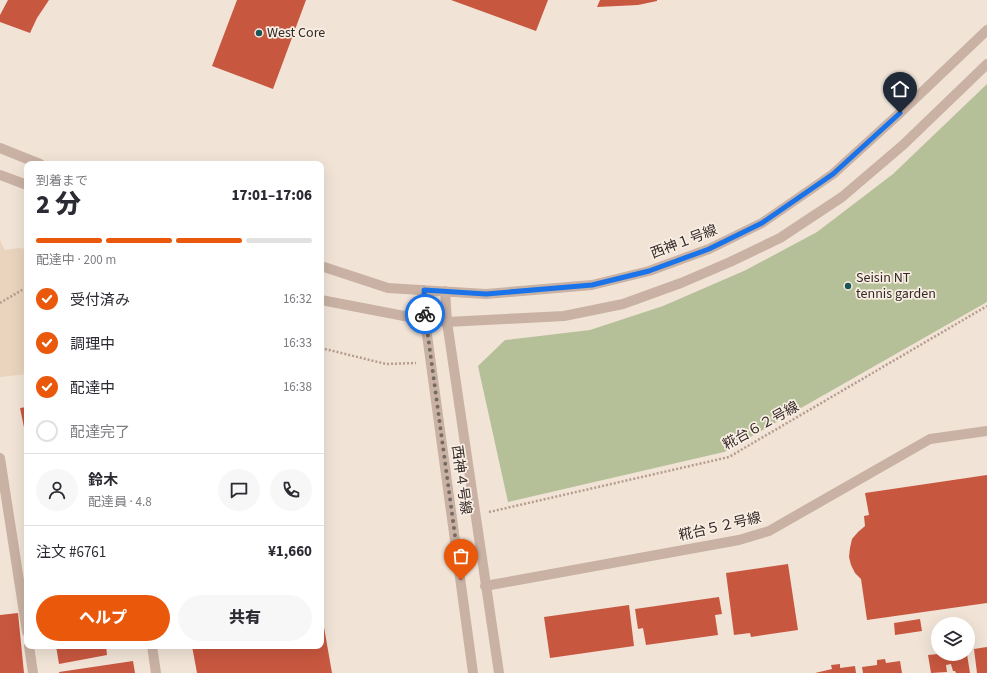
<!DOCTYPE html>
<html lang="ja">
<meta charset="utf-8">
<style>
:root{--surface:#fff;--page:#f7f7f7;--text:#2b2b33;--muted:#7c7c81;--line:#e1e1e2;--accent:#ea580c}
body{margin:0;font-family:"Source Sans 3","Noto Sans JP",sans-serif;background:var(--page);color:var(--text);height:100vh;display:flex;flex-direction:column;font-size:15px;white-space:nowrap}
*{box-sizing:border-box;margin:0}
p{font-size:13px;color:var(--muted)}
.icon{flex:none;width:22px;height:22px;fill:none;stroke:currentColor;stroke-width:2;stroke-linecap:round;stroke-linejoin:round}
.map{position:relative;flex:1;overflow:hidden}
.drawer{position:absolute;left:24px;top:161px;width:300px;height:488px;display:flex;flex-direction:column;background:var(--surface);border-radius:8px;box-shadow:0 4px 16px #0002}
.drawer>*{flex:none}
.tools{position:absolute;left:931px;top:617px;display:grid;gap:8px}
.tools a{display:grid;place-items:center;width:44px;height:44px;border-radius:50%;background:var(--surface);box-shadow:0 4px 16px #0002;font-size:20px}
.pin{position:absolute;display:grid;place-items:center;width:34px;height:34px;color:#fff;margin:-41px -17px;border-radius:50% 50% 50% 0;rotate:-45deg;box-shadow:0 0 4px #0007}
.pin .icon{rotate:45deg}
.courier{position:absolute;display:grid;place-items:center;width:40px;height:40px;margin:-20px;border:3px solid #1a73e8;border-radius:50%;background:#fff;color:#222;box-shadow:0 1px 5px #0007}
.headline em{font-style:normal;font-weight:800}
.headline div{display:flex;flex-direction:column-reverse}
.headline{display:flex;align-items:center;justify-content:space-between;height:68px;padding:0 12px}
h1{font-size:26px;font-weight:800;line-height:30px}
.bar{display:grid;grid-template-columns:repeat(4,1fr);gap:6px 4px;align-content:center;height:48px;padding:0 12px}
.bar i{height:5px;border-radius:3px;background:var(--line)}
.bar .selected{background:var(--accent)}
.bar p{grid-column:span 4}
.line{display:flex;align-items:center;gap:10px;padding:0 12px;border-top:1px solid var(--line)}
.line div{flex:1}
.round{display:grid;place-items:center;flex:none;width:42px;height:42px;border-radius:21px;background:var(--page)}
ol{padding:0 12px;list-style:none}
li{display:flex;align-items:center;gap:12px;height:44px}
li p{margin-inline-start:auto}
li .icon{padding:4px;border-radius:50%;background:var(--accent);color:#fff;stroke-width:4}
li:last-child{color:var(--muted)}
li i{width:22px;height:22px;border:2px solid var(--line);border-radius:50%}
.primary-button{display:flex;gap:8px;margin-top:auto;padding:8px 12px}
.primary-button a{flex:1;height:46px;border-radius:24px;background:var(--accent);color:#fff;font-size:16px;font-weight:800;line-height:46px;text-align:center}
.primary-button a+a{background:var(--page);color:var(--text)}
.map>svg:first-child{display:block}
.green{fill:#b5c098}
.plaza{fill:#ead4be}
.building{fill:#c8573f}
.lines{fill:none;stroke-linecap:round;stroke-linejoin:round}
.path{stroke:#b59c8e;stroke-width:2.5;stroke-dasharray:2 2;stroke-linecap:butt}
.minor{stroke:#c9b2a4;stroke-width:10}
.done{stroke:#766a64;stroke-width:4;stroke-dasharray:0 7.2}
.route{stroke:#1a73e8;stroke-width:5}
.poi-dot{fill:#1b5656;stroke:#f9eee4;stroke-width:1.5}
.labels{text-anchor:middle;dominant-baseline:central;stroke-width:3.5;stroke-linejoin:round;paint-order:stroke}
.poi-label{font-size:14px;fill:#342926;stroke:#f9eee4;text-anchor:start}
.street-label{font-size:14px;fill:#342926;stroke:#f9eee4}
</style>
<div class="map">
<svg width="987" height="673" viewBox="0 0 987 673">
<rect width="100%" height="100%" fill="#f1e4d7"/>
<!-- green -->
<path class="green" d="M987,84V302L724,452L508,502L478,366L505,340L590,330L663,306L746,270L817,232L893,174Z"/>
<!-- plaza -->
<path class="plaza" d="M0,240L5,250L18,248L27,249V374L0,377Z"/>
<!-- building -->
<path class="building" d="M8,0H49L37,18L30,33L0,22V15Z
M237,0H306L273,89L212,66Z
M451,0H548L536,31Z
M600,0H657V1L638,5L597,7Z
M27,407V437H26L20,408Z
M987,475V603L867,620L861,579L855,573L851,565L849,557L850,548L852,539L858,532L865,526L864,516L869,515L865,493Z
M788,564L798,630L751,637L750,633L734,635L726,573Z
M719,597L722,614L715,615L718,635L646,645L643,628L638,629L635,609Z
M629,605L634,646L550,658L544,617Z
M321,610L332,673H197L192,646H321Z
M18,613L24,673H0V615Z
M920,619L922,631L895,635L894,623Z
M56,646H106L107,655L59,664Z
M987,647V673H977L974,649Z
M938,654H967L970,673H956L955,671H953L951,664L946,665L947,672L931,673L928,655Z
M885,659L886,663L900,661L902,673H863L862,667L877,665V660Z
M133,661L135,673H59V672Z
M840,664V668L855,666L856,673H815L832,669L831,665Z"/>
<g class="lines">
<!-- path -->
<path class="path" d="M0,303L27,287
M321,348L386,364L416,363
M489,512L729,457L987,306"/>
<!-- minor -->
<path class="minor" d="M0,148L40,164
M0,175L27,185
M321,266L388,288L486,294L592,285L649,271L709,249L762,223L833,174L900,113L987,30
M424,290L425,320L473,673
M445,291L447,322L499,673
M321,300L425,320L447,322L564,316L623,304L681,283L730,262L780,238L842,197L903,145L987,64
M0,458L27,632
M485,586L739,540L769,531L930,439L987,431
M29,646L33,673
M152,646L156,673"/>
</g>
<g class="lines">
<!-- done -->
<path class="done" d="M425,314L461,580"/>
<!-- route -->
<path class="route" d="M425,314L424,290L486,294L592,285L649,271L709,249L762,223L833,174L900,113"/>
</g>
<!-- markers -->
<g class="poi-dot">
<circle cx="259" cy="33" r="4"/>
<circle cx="848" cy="286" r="4"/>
</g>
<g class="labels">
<!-- poi labels -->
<g class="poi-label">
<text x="267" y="33">West Core</text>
<text x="856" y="278">Seisin NT<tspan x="856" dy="16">tennis garden</tspan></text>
</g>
<!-- street labels -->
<g class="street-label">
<text transform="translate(684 242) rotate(-21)">西神１号線</text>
<text transform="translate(761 426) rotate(-29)">糀台６２号線</text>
<text transform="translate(461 480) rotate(82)">西神４号線</text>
<text transform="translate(720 527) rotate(-13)">糀台５２号線</text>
</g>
</g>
</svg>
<div class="tools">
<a><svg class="icon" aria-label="layers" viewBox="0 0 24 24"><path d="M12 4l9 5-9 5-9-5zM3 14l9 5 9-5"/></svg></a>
</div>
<div class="pin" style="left:461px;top:580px;background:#ea580c"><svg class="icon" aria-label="bag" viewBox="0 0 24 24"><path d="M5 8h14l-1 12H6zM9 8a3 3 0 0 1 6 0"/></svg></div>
<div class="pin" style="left:900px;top:113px;background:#1f2937"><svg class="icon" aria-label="home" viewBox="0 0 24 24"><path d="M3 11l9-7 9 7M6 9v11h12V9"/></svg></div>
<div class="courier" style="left:425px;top:314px"><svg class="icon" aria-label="bike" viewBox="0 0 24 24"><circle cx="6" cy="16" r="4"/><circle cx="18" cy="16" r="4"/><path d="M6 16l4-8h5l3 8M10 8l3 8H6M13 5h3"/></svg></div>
<section class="drawer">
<div class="headline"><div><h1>2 分</h1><p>到着まで</p></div><em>17:01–17:06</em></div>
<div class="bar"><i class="selected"></i><i class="selected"></i><i class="selected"></i><i></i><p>配達中 · 200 m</p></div>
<ol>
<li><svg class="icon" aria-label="check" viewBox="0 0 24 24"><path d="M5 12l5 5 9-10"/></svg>受付済み<p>16:32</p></li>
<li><svg class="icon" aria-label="check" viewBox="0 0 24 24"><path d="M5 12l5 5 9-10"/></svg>調理中<p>16:33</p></li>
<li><svg class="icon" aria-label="check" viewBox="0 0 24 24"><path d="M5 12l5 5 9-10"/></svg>配達中<p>16:38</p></li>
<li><i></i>配達完了</li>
</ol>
<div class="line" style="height:72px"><a class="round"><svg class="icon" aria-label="person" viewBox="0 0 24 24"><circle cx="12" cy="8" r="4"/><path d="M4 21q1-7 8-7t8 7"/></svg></a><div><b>鈴木</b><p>配達員 · 4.8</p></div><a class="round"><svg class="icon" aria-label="chat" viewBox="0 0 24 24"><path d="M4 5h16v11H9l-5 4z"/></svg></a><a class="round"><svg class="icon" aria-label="phone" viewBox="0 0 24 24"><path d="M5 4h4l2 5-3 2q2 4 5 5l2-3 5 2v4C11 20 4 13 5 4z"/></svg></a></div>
<div class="line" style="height:52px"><div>注文 #6761</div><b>¥1,660</b></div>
<div class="primary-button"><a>ヘルプ</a><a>共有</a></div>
</section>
</div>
